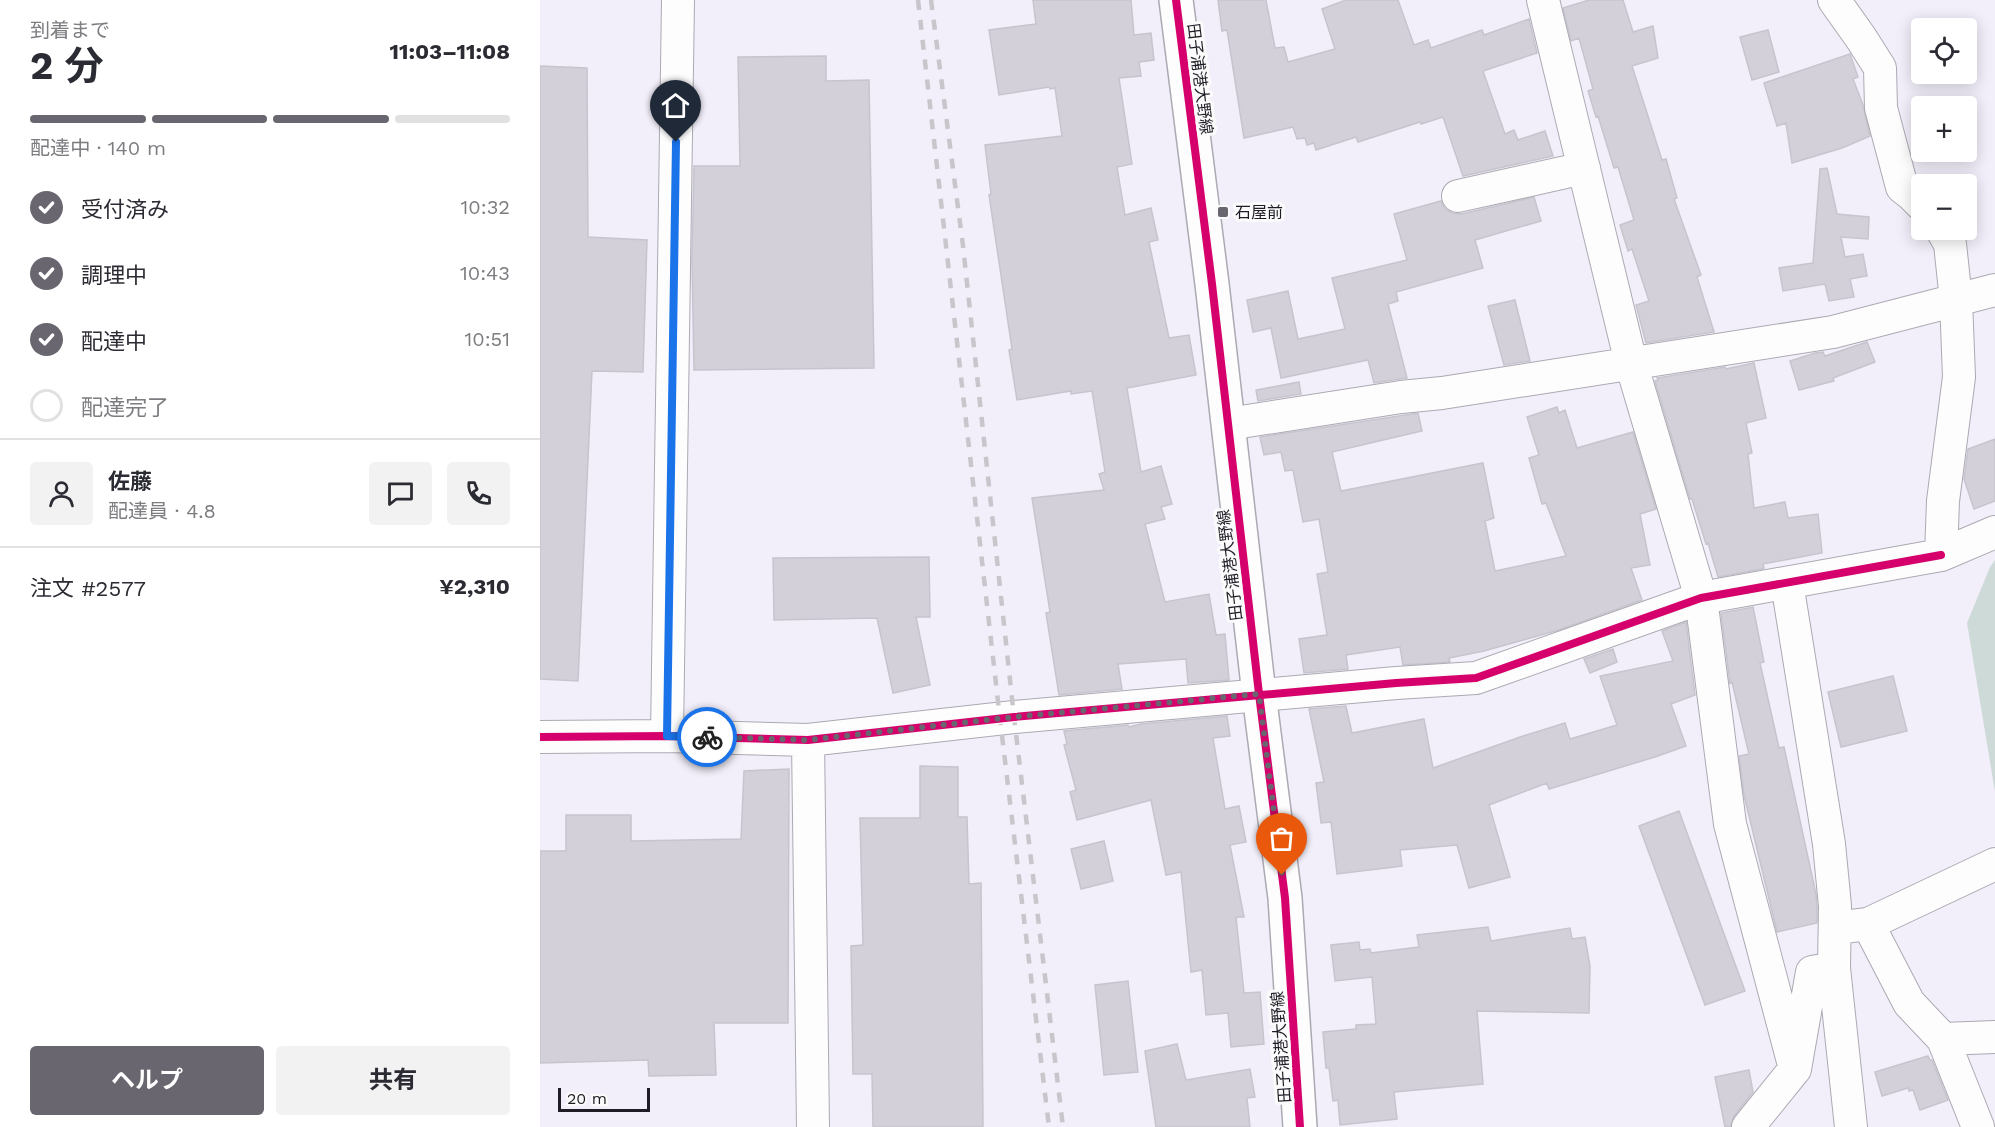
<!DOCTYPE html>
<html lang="ja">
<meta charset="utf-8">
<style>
:root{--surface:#fff;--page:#f2f2f3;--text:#2b2b33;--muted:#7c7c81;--line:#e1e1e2;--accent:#696670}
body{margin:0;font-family:"Work Sans","Noto Sans JP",sans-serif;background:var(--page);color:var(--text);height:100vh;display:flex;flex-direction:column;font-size:22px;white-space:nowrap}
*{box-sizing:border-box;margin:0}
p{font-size:20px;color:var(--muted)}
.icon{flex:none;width:33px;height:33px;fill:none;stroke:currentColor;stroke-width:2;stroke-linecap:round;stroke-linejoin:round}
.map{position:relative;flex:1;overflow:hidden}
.sheet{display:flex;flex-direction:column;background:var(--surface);width:540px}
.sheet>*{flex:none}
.tools{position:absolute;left:1371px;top:18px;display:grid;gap:12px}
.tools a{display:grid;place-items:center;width:66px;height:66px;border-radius:6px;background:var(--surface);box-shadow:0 3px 15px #0003;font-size:30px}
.scale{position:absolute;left:18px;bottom:15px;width:92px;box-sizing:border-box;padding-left:6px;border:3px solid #1f1c25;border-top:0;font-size:16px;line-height:21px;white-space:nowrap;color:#1f1c25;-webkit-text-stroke:4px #fbfbfb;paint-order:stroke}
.pin{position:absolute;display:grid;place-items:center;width:51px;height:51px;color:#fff;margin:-62px -26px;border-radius:50% 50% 50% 0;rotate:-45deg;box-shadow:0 0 6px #0007}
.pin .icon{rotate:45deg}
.courier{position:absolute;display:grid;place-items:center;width:60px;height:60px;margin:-30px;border:4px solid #1a73e8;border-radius:50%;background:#fff;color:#222;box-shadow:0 2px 8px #0007}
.overview em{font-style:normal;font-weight:700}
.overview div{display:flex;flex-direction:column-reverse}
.overview{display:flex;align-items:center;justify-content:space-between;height:102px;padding:0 30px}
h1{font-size:39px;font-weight:700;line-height:45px}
.bar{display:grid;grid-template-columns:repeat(4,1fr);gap:9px 6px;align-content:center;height:72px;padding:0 30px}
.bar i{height:8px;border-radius:4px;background:var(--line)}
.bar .selected{background:var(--accent)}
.bar p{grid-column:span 4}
.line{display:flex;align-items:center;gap:15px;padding:0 30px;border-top:2px solid var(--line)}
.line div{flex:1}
.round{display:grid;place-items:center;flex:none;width:63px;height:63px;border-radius:6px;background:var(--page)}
ol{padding:0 30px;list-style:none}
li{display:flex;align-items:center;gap:18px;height:66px}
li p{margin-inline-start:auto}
li .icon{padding:6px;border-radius:50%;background:var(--accent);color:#fff;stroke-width:4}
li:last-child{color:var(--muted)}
li i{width:33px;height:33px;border:3px solid var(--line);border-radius:50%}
.primary-button{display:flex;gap:12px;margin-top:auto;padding:12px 30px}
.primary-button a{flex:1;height:69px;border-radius:6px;background:var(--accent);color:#fff;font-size:24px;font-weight:700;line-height:69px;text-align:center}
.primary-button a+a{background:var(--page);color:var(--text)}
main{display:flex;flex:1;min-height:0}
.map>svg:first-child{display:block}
.green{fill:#cedad8}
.building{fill:#d3d0d9;stroke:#c7c4cd;stroke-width:1.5}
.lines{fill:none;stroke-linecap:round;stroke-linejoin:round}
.minor-casing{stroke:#aca9b2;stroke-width:34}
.major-casing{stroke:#aca9b2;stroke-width:36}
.minor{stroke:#fdfdfe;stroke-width:32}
.major{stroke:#fdfdfe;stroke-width:33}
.rail{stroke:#c8c6ca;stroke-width:4.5;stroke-dasharray:10 10;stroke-linecap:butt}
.cycleway-casing{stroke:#fbfbfb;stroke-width:11}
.cycleway{stroke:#d6006c;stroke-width:8}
.done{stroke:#696670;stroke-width:6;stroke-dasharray:0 10.8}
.route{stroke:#1a73e8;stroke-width:8}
.poi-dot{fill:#696670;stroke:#fbfbfb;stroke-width:2}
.labels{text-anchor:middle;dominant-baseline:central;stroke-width:6;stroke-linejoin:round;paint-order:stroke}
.street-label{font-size:16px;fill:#1f1c25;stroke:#fbfbfb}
.poi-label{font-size:16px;fill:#1f1c25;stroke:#fbfbfb;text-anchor:start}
</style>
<main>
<section class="sheet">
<div class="overview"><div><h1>2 分</h1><p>到着まで</p></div><em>11:03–11:08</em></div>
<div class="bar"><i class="selected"></i><i class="selected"></i><i class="selected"></i><i></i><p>配達中 · 140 m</p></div>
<ol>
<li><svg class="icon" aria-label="check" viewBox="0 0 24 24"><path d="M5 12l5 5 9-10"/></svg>受付済み<p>10:32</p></li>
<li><svg class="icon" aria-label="check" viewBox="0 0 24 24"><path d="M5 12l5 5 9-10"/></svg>調理中<p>10:43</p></li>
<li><svg class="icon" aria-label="check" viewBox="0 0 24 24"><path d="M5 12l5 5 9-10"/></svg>配達中<p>10:51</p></li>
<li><i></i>配達完了</li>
</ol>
<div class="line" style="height:108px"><a class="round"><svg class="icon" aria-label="person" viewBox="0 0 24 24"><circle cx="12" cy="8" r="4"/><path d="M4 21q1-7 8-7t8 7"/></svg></a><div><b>佐藤</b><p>配達員 · 4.8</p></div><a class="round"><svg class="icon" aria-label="chat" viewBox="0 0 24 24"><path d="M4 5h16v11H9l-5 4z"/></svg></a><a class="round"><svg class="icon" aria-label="phone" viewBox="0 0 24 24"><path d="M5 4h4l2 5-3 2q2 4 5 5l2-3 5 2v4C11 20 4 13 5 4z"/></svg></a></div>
<div class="line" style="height:78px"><div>注文 #2577</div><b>¥2,310</b></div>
<div class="primary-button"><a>ヘルプ</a><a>共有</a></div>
</section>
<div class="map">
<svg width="1455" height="1127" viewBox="0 0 1455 1127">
<rect width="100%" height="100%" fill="#f2effa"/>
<!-- green -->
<path class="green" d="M1455,560V792L1427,623L1450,567Z"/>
<!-- building -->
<path class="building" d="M493,0H591L594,35L611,33L614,60L599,62L601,76L579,78L592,164L577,167L585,215L611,208L618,240L609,242L629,338L649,335L656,375L587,388L601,472L621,466L632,504L621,507L625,519L605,524L625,602L669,594L676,635L685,634L689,680L648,683L646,659L578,664L582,689L519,695L506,613L510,612L492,498L564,490L559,474L565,472L552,391L531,394V391L477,400L469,350L472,349L449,195L451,194L445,145L522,136L515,88L510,89L509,87L459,95L449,30L496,24Z
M678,0H726L735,48L744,47L748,62L795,49L782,9L806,0H858L874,45L888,40L891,48L942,30L944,35L989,19L997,53L943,71L965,134L974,130L978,140L1005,131L1013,156L923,176L903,117L881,124L880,122L818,142L816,137L776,150L774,143L767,145L765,138L757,139L753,127L704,138L687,30L682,31Z
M1049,0H1083L1093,32L1113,26L1118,58L1092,66L1122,160L1126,159L1137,198L1134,199L1161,275L1157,277L1174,332L1106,343L1096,305L1109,301L1092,249L1088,251L1080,225L1094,220L1078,167L1074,168L1058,116L1056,117L1048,91L1053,89L1039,38L1031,41L1023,8Z
M1228,30L1239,72L1212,80L1200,37Z
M1310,54L1318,77L1313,79L1323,105L1330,136L1302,148L1252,163L1246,123L1237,126L1224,83Z
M286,56V81L329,80L334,368L154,370L152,258L154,166H200L198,57Z
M0,66L47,68L48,237L107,240L103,372L52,371L38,681L0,679Z
M1287,168L1297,214L1329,217L1328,239L1301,237L1305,257L1323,254L1327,276L1310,279L1314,297L1289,301L1285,284L1243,291L1239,268L1273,263L1280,169Z
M994,197L1001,221L935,240L943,268L856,292L858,301L848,304L867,378L834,383L828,360L741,378L731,328L713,332L707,300L748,291L758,339L805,329L792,278L867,260L854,214L901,201L905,209L912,213L922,214Z
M975,300L990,361L964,365L948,306Z
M1327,342L1335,362L1293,378L1294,381L1259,390L1250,361L1275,353L1283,352L1285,356Z
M1214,363L1226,418L1206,423L1212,453L1208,454L1214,508L1245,502L1248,518L1278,514L1282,553L1223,564L1224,568L1222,569L1178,577L1168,543L1166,544L1152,499H1150L1115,381L1118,380L1117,378L1185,367L1186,369Z
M759,382L761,394L718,401L716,390Z
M1017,407L1019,413L1025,410L1037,448L1093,432L1116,509L1100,514L1110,565L1091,568L1102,600L1019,630L944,651L909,658L910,662L863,665L860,647L806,655L808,669L764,673L759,639L787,635L777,574L788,572L779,519L763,522L753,470L745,471L741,452L724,455L720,437L878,413L882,431L792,452L801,491L943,463L954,518L945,521L955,571L1026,556L1006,503L1002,504L989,458L999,455L987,417Z
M1455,439V501L1434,509L1424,479L1428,449Z
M389,557L390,617H376L390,685L353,693L337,618L234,620L233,558Z
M1213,607L1224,662L1220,663L1239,748L1244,747L1276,894L1277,907V923L1237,932L1204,795L1199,756L1209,754L1192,682L1190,683L1181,613Z
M1146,622L1155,695L1131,704L1146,746L1115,757L1009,789L1007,783L949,805L970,877L929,888L917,845L860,850L862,866L797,874L791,822L781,823L776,783L784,782L769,709L806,706L812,733L884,719L893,768L983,736L1025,723L1030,739L1077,725L1060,676L1133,661L1122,631Z
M1073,649L1077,662L1050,673L1044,659Z
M1353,676L1367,731L1301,747L1288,692Z
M687,716L690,736L673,738L685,809L699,806L706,842L690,845L704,917H696L704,993L720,992L724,1044L691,1047L688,1013L666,1015L662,970L651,972L641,872L626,875L611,800L537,820L530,792L536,790L524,745L527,744L524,731L588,725L589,727L601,724Z
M380,766L418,767V817H427L429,884L441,883L443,1127H333L332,1074H313L311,946L323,945L320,818H380Z
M249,769L248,1023H174L176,1075L109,1076L108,1060L0,1063V851H26V815H91V841L201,839L204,771Z
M1139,811L1205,991L1165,1005L1099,826Z
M564,841L573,881L541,889L531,849Z
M948,927L951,941L1030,928L1032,939L1045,937L1050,966L1049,1013L937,1011L943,1084L854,1092L857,1119L800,1125L798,1100L793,1101L789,1068H786L783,1032L816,1029V1025L836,1024L832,977L795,981L791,945L819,942L820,950L830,949L831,953L879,947L877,935Z
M588,981L598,1072L564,1075L555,985Z
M637,1044L646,1080L710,1069L715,1097L707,1098L710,1127H616L605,1051Z
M1388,1056L1390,1060H1392L1408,1100L1380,1110L1373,1090L1369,1091L1368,1088L1342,1096L1335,1072Z
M1209,1070L1213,1092L1194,1116L1190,1127H1185L1175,1077Z"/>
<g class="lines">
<!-- minor casing -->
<g class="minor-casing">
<path id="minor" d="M1003,0L1091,363L1161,598L1190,824L1255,1069L1272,972L1294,968L1311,1127
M1294,0L1321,38L1340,68L1341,108L1362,187L1371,194L1382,205
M918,196L1044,168
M688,424L861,397L902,393L1293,332L1455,290
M1401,555L1403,501L1419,377L1416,300L1410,244L1402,230
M1247,583L1289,844L1295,906L1294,968
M127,736L138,0
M0,737L127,736L268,740L474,717L856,683L936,678L1161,598L1401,555L1455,532
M268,740L273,1127
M1328,924L1455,864
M1295,928L1328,924L1369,1003L1403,1039L1438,1127
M1403,1039L1455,1037
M1208,1127L1255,1069"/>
</g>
<!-- major casing -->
<g class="major-casing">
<path id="major" d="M636,0L672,284L719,694L745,898L760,1127"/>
</g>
<!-- minor -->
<use href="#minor" class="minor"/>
<!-- major -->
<use href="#major" class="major"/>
<!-- rail -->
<path class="rail" d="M378,0L460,719L509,1127
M391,0L423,246L474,717L523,1127"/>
<!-- cycleway casing -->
<g class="cycleway-casing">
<path id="cycleway" d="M636,0L672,284L719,694L745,898L760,1127
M0,737L127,736L268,740L474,717L856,683L936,678L1161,598L1401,555"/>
</g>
<!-- cycleway -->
<use href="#cycleway" class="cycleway"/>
</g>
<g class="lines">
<!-- done -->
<path class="done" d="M167,737L268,740L474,717L719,694L742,875"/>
<!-- route -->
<path class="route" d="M136,142L127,736L167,737"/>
</g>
<!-- markers -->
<rect class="poi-dot" x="677" y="206" width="12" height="12" rx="3"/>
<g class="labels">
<!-- street labels -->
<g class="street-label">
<text transform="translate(660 79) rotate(83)">田子浦港大野線</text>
<text transform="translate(690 565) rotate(-97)">田子浦港大野線</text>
<text transform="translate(741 1047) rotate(-94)">田子浦港大野線</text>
</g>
<!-- poi labels -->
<g class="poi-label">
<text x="695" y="212">石屋前</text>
</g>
</g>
</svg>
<div class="tools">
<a><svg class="icon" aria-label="locate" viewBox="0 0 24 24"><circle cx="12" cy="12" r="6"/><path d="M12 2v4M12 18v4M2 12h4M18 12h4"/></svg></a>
<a>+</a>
<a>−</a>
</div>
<div class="scale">20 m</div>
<div class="pin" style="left:742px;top:875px;background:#ea580c"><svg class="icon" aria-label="bag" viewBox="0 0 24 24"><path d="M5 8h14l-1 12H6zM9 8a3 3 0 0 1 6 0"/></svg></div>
<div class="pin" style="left:136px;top:142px;background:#1f2937"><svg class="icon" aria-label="home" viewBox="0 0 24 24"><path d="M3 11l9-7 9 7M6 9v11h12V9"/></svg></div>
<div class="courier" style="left:167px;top:737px"><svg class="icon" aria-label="bike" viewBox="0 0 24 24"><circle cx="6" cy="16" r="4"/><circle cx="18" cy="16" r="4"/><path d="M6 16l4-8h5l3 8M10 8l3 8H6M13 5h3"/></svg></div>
</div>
</main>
